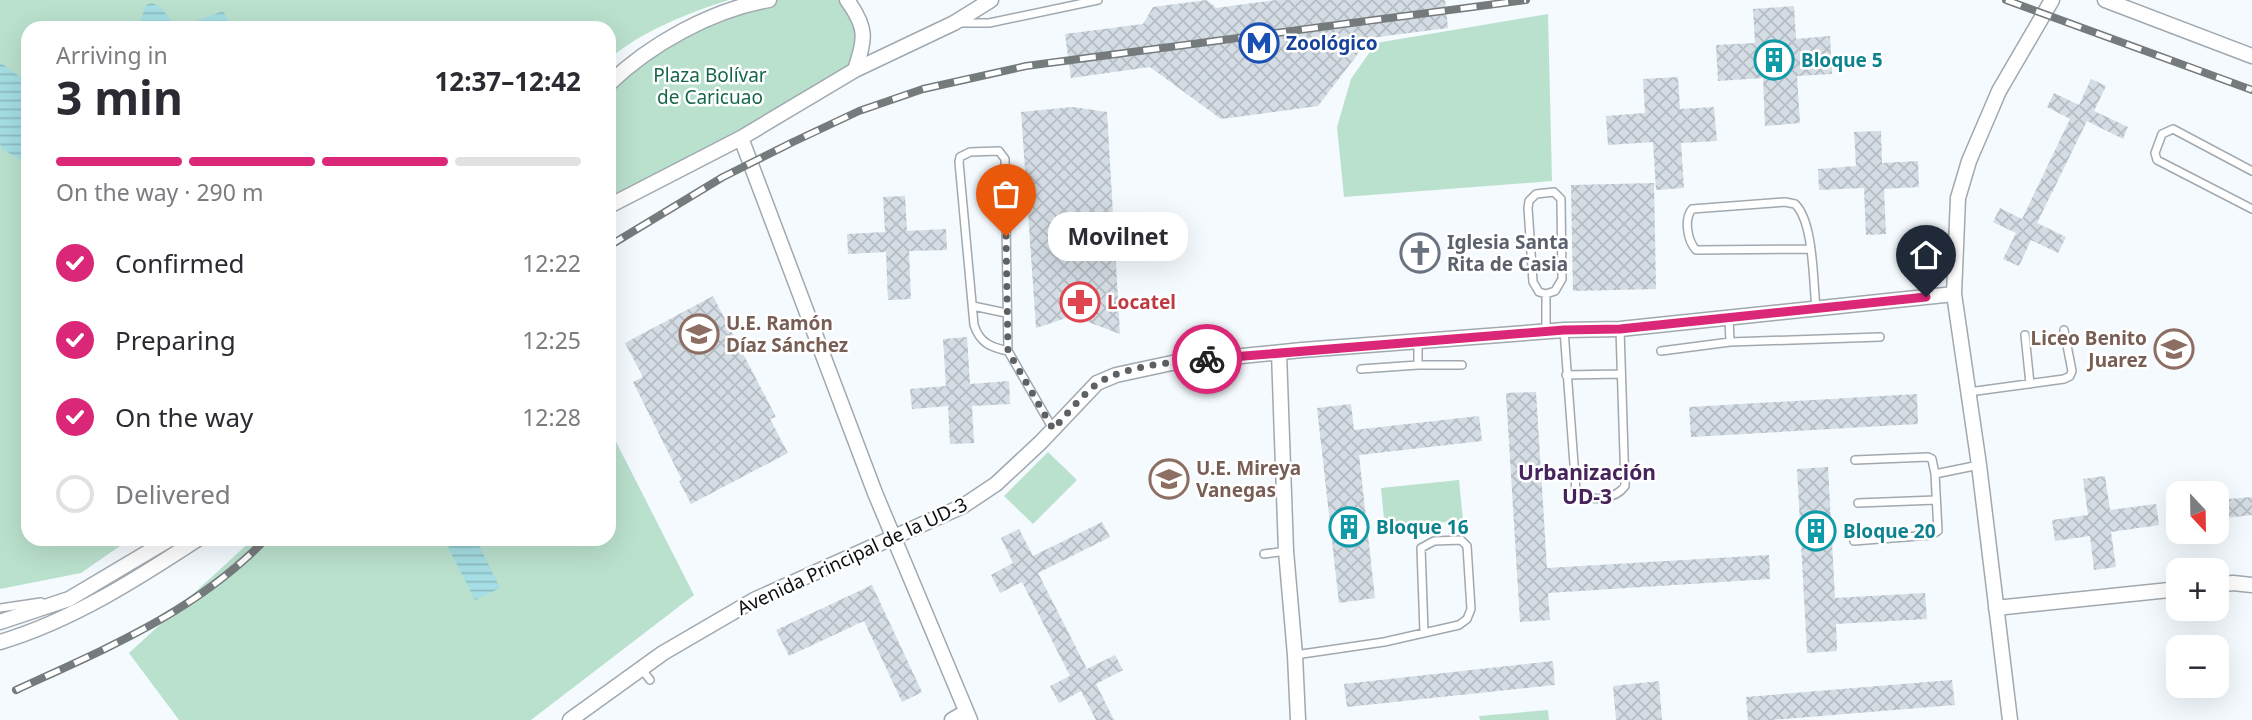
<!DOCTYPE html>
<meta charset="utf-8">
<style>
:root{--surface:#fff;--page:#f2f2f3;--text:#2b2b33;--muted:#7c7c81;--line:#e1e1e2;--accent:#db2777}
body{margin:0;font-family:"Noto Sans",sans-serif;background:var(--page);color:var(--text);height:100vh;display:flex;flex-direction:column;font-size:26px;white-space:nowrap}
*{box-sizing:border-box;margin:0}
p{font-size:23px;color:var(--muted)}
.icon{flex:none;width:38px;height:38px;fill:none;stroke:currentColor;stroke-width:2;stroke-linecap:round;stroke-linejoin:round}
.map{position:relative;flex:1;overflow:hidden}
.sheet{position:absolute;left:21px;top:21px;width:595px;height:525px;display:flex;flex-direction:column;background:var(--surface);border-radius:21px;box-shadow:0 7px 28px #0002}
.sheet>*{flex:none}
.needle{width:46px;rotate:158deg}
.controls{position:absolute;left:2166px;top:481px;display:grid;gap:14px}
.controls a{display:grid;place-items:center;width:63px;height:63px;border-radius:14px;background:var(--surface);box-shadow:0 7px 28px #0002;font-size:35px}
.pin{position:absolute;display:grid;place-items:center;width:60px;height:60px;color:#fff;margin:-72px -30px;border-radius:50% 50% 50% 0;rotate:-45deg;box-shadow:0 0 7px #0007}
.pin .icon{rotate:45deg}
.courier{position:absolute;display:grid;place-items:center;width:70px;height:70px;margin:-35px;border:5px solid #db2777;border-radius:50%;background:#fff;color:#222;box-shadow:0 2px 9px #0007}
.bubble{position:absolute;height:49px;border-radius:21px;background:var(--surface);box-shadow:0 7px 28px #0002;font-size:23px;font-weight:700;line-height:49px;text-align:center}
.headline em{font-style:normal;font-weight:700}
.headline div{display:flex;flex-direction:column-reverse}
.headline{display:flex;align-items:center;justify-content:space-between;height:119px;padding:0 35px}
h1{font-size:46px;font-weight:700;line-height:52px}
.bar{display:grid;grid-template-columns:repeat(4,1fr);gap:10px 7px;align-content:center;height:84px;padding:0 35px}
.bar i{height:9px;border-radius:5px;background:var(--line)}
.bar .selected{background:var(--accent)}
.bar p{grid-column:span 4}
ol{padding:0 35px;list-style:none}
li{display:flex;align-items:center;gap:21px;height:77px}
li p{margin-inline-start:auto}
li .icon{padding:7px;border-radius:50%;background:var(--accent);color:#fff;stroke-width:4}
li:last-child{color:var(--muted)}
li i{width:38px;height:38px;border:4px solid var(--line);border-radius:50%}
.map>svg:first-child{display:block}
.park{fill:#bae1ce}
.water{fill:url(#water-rules)}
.building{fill:url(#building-cross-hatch)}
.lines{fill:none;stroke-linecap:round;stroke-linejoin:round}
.lane-casing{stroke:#a0a9b0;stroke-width:10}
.street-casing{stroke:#a0a9b0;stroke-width:17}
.lane{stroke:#fff;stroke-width:7}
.street{stroke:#fff;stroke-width:14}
.rail-casing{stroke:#757a7d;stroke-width:8}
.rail{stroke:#fff;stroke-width:5;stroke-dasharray:16;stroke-linecap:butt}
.done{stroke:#5d6164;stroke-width:7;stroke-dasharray:0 12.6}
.route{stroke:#db2777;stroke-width:9}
.labels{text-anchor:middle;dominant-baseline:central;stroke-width:5;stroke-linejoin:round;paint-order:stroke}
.transit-label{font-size:19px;font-weight:bold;fill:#164399;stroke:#fff;text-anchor:start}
.culture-label{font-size:19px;font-weight:bold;fill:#0d838f;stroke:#fff;text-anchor:start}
.park-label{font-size:19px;fill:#16664a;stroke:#fff}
.worship-label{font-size:19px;font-weight:bold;fill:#5b616d;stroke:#fff;text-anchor:start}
.health-label{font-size:19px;font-weight:bold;fill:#be3a42;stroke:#fff;text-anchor:start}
.education-label{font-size:19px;font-weight:bold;fill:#785e54;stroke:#fff;text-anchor:start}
.street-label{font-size:19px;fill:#0c0f11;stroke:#fff}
.neighbourhood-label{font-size:21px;font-weight:bold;fill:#46235b;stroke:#fff}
</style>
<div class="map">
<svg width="2252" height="720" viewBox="0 0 2252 720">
<defs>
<pattern id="water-rules" width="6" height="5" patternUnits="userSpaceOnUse" patternTransform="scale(1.75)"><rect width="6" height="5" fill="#a5dee4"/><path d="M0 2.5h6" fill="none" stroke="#8dbdc3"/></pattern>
<pattern id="building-cross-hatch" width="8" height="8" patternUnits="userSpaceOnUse" patternTransform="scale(1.75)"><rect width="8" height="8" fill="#d4dde4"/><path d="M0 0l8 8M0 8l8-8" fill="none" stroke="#b5bcc3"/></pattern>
</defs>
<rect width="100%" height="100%" fill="#f4fafe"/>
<!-- park -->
<path class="park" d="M0,0H729C688,13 642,31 609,59V28H28V539H130L81,573L0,589Z
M769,0H847L857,13L855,70L609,206V84L671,38Z
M1548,14L1552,181L1344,197L1337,127L1351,79L1376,43Z
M609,428L694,595L531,720H179L129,653L253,539H609Z
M1048,452L1077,480L1033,524L1004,496Z
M1459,480L1463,520L1385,529L1381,488Z
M1548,710L1549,720H1480L1479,716Z"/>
<!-- water -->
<path class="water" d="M152,3L160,7L173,22L183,26L223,11L232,28H141V19L146,5Z
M0,62L28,83V164L2,149L0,143Z
M464,539H476L500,588L475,600L448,547Z"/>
<!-- building -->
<path class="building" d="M1207,0L1216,8L1276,0H1445L1448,28L1370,38L1318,106L1221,119L1150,67L1071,78L1065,34L1143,24L1153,7Z
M1794,6L1796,39L1830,36L1832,74L1797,76L1800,123L1765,126L1763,78L1718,81L1716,45L1755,43L1753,9Z
M1678,77L1680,109L1714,107L1717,141L1681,143L1684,188L1656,190L1653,142L1608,145L1606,116L1645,113L1643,79Z
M2091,79L2106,86L2094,111L2128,127L2123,139L2087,121L2037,223L2066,237L2058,253L2031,240L2019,266L2003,259L2016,233L1993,222L2000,208L2022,219L2070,119L2047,107L2054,93L2079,105Z
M1073,107L1107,112L1120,334L1072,316L1036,328L1021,112Z
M1881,131L1882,163L1918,161L1919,187L1884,189L1886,234L1866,235L1864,188L1819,190L1818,169L1856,166L1854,132Z
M1654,183L1656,289L1573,291L1571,185Z
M905,196L907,231L946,229L947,250L909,251L911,299L888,300L886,252L848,254L847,234L885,232L883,197Z
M713,296L776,417L770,419L788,453L691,504L679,481L682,480L633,382L643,377L625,343Z
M967,337L970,384L1009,381L1010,404L972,406L974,443L950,444L948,406L912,409L910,389L946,386L943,339Z
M1536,392L1547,568L1769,555L1770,579L1548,593L1550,620L1520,622L1506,393Z
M1917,394L1918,424L1691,437L1689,407Z
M1351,404L1354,430L1479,416L1482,441L1359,455L1375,598L1339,603L1317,408Z
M1828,467L1835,598L1925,593L1927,619L1836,624L1837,651L1807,653L1797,469Z
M2105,476L2110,510L2156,504L2159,525L2111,532L2116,567L2094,570L2090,536L2055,541L2052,520L2088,515L2083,479Z
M2252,497V515L2217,519V500Z
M1102,522L1110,537L1038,573L1087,669L1115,655L1123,670L1096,684L1114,720H1096L1081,691L1059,703L1050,686L1070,676L1022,582L1000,593L991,575L1013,563L1001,538L1019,529L1033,556Z
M872,585L922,692L902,702L864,621L789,656L776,630Z
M1553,661L1555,685L1347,707L1344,684Z
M1952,680L1955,705L1772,720H1748L1746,697Z
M1659,681L1662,720H1616L1613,686Z"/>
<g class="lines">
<!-- lane casing -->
<g class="lane-casing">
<path id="lane" d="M958,23H989L1098,0
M2252,171L2173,129L2162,134L2155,153L2157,160L2252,209
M1554,192L1561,199L1562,279L1555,291L1546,294L1539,292L1533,282L1528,208L1529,201L1536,194Z
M1810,249L1696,250C1687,240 1684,219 1692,209L1785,202L1795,204C1814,222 1813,282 1816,308
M973,306L1006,313
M1729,318L1730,342
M1564,330L1576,491C1589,503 1615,500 1625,486L1620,329
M1546,331V294
M2025,335L2030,384
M1418,342V365
M1008,351C990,347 980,343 974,325L959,162L960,157L970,152L999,151L1005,159L1008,351L1053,429
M1661,351L1730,342L1880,337
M1361,369L1418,365H1462
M1566,375L1621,374
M1969,392L2064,379L2070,376L2072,371L2064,330
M1935,474L1979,465
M1858,503L1936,500
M1854,541L1931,535L1938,531L1935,474L1932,459L1928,457L1855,460
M1264,554L1286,551
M0,608L41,602
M1295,655L1384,642L1459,625L1467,619L1471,609L1467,546L1461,540L1434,541L1421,548L1424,632
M641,668L650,680"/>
</g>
<!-- street casing -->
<g class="street-casing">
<path id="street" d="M847,0C868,29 865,38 855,70
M2105,0L2252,56
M609,84C650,44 712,10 769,0
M741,138L875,493L970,720
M609,206L741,138L855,70L954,23L991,0
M1279,353L1286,551L1295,655L1298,720
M2217,585L2233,583L2252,585
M1996,608L2179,589
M0,622L69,599L170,539
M0,642C71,621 137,579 198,539
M570,720L663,653L754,600L963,506L996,484L1041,442L1097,383L1116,375L1172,363L1302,350L1564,330L1620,329L1954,294
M952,720L966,712
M2010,720L1979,465L1954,294L1958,198L1969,161L1999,91L2052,0"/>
</g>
<!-- lane -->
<use href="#lane" class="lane"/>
<!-- street -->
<use href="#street" class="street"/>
<!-- rail casing -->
<g class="rail-casing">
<path id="rail" d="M2006,0L2252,90
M609,246L723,177L793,142L859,111L923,89L1026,66L1526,0
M16,690C107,648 194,613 266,539"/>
</g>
<!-- rail -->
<use href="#rail" class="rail"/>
</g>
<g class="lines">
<!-- done -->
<path class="done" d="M1006,236L1008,351L1053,429C1066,416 1084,392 1100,382C1128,365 1175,362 1207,359"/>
<!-- route -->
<path class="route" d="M1207,359L1564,330L1620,329L1926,297"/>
</g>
<!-- icons -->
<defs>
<g id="metro-ring" transform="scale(2.0125)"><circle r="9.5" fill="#fff" stroke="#1a4fb4" stroke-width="1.5"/><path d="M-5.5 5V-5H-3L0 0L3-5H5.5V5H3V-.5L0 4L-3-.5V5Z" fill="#1a4fb4"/></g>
<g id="building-ring" transform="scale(2.0125)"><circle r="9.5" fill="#fff" stroke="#0f9aa8" stroke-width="1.5"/><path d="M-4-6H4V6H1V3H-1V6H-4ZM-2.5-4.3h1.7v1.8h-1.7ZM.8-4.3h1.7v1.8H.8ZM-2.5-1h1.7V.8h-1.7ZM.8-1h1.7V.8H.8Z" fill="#0f9aa8"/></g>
<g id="church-ring" transform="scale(2.0125)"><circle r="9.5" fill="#fff" stroke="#6b7280" stroke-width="1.5"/><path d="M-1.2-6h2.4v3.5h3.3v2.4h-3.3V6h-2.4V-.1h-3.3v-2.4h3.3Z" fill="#6b7280"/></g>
<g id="pharmacy-ring" transform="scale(2.0125)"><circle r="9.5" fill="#fff" stroke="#e0444e" stroke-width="1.5"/><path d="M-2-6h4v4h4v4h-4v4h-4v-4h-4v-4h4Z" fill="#e0444e"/></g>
<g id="school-ring" transform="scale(2.0125)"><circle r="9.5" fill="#fff" stroke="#8d6e63" stroke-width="1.5"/><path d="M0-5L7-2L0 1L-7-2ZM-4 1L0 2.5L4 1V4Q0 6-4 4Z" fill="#8d6e63"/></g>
</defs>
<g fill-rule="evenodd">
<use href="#metro-ring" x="1259" y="43"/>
<use href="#building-ring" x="1774" y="60"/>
<use href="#church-ring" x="1420" y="253"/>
<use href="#pharmacy-ring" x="1080" y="302"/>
<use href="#school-ring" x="699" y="334"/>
<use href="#school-ring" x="2174" y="349"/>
<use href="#school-ring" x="1169" y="479"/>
<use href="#building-ring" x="1349" y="527"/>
<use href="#building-ring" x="1816" y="531"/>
</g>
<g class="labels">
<!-- transit labels -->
<g class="transit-label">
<text x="1286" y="43">Zoológico</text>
</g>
<!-- culture labels -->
<g class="culture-label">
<text x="1801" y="60">Bloque 5</text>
<text x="1376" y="527">Bloque 16</text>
<text x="1843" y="531">Bloque 20</text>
</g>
<!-- park labels -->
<g class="park-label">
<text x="710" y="75">Plaza Bolívar<tspan x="710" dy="22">de Caricuao</tspan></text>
</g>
<!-- worship labels -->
<g class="worship-label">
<text x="1447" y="242">Iglesia Santa<tspan x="1447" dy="22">Rita de Casia</tspan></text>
</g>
<!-- health labels -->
<g class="health-label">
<text x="1107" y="302">Locatel</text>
</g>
<!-- education labels -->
<g class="education-label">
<text x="726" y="323">U.E. Ramón<tspan x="726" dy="22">Díaz Sánchez</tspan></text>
<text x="2147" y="338" text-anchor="end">Liceo Benito<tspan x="2147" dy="22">Juarez</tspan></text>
<text x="1196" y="468">U.E. Mireya<tspan x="1196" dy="22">Vanegas</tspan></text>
</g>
<!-- street labels -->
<g class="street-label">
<text transform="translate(852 556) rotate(-25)">Avenida Principal de la UD-3</text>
</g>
<!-- neighbourhood labels -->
<g class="neighbourhood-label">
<text x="1587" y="472">Urbanización<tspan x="1587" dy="24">UD-3</tspan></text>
</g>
</g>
</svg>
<div class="controls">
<a><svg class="needle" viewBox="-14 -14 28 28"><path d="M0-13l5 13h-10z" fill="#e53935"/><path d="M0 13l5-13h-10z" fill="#7c7c81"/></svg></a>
<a>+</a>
<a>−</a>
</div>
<div class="pin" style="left:1006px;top:236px;background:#ea580c"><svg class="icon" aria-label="bag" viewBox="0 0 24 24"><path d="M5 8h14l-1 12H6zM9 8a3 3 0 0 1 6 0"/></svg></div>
<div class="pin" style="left:1926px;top:297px;background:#1f2937"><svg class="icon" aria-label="home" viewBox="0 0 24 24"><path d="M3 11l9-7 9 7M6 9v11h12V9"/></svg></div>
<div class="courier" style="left:1207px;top:359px"><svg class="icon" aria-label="bike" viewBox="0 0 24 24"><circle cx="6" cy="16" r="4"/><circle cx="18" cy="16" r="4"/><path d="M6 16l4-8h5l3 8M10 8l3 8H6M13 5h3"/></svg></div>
<div class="bubble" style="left:1048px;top:212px;width:140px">Movilnet</div>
<section class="sheet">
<div class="headline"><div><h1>3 min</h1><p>Arriving in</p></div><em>12:37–12:42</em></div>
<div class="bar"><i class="selected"></i><i class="selected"></i><i class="selected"></i><i></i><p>On the way · 290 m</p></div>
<ol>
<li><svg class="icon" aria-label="check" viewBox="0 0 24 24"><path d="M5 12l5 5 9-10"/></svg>Confirmed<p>12:22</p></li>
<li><svg class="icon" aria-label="check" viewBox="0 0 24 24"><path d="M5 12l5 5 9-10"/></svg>Preparing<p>12:25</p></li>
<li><svg class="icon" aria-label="check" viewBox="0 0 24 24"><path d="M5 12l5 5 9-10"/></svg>On the way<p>12:28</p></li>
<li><i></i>Delivered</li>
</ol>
</section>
</div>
